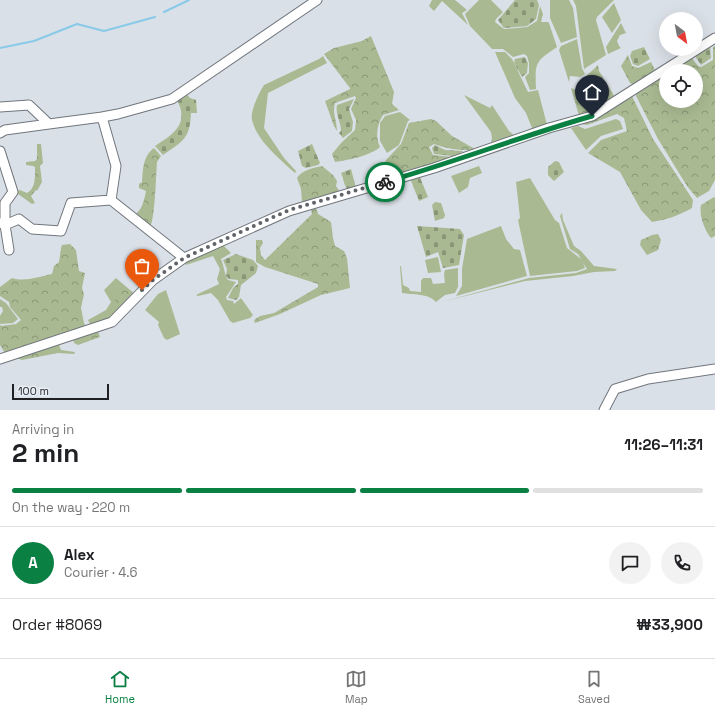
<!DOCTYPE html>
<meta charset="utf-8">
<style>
:root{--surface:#fff;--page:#f2f2f2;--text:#202124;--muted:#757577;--line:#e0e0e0;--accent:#0b8043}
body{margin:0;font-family:"Space Grotesk",sans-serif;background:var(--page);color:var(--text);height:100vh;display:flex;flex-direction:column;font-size:15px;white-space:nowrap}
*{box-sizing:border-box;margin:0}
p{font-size:13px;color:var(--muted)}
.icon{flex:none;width:22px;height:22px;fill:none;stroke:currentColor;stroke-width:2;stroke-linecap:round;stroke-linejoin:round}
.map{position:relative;height:410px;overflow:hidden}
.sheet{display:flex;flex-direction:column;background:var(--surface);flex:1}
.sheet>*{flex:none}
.needle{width:26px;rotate:148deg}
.tools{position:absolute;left:659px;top:12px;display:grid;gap:8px}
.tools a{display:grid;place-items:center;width:44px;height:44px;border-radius:50%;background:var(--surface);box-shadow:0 4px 16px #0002;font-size:20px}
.scale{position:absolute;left:12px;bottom:10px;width:97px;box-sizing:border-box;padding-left:4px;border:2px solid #1e2023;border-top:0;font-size:11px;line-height:14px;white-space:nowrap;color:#1e2023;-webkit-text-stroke:3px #e7edf5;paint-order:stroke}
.pin{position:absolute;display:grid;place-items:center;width:34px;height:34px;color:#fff;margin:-41px -17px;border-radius:50% 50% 50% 0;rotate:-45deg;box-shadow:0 0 4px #0007}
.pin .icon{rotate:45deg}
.courier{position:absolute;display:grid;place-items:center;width:40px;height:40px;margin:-20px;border:3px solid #0b8043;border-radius:50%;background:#fff;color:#222;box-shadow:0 1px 5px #0007}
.overview em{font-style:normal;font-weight:700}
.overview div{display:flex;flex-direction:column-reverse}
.overview{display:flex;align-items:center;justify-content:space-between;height:68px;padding:0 12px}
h1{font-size:26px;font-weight:700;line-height:30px}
.bar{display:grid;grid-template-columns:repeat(4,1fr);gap:6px 4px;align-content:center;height:48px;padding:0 12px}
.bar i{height:5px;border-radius:3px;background:var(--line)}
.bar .on{background:var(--accent)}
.bar p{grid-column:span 4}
.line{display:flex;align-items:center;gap:10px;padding:0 12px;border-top:1px solid var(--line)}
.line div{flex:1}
.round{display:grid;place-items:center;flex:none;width:42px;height:42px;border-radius:21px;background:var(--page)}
.tab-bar{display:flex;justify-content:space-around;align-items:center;height:56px;border-top:1px solid var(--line);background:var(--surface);font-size:11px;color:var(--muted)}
.tab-bar a{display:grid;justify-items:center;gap:2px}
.tab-bar .on{color:var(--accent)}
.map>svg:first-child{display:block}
.grass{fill:#a9ba92}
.forest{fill:url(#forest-crowns)}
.cemetery{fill:url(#cemetery-stones)}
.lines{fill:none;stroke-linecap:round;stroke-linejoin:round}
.stream{stroke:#89cae9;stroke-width:2}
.minor-casing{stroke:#71767d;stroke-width:11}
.minor{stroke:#fff;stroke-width:9}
.done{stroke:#606368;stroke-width:4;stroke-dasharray:0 7.2}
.route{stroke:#0b8043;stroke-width:5}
</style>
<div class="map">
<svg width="715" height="410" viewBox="0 0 715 410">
<defs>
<pattern id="forest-crowns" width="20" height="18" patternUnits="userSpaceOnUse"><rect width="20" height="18" fill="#a9ba92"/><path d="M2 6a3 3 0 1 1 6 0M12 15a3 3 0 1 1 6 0" fill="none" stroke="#899777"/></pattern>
<pattern id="cemetery-stones" width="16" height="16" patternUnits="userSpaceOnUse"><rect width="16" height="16" fill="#a9ba92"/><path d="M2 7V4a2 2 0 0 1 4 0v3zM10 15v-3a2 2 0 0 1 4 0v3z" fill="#899777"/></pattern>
</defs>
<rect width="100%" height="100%" fill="#dae0e7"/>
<!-- grass -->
<path class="grass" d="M432,0H455L467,10L462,13L468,25L442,1L434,11L429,6Z
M479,0H491L503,12L496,19L495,22L504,29L527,27L537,21L540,6L543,14L541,22H548L549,23L557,47C535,62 535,62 536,89L530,90L525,77L529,73V63L527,56L524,54L513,57L503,49H492L470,26L465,14Z
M550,0H569L573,8L577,37L561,43L550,18Z
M573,0H614L597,17L596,20L606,55L584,69L576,6Z
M614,3L621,20L612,33L602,17Z
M621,23L626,33L620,35L617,41L619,46L621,48L608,54L606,47Z
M577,39L582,68L585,74L580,77L570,76L569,82L559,50L561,46Z
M495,52H505L512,59L528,92L538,90L547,125L528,131L532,128L526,113L515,98Z
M323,56L327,63L268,93L264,128L284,158L296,171L295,173C280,159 257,141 252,120C250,111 259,93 264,85L319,59Z
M464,95L490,108L492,105L509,131L515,136L490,146L492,138L491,132Z
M400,112L410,120L408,121L399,145L387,153L380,141V123L385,116Z
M616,119L620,121L623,129L601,136L586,150L571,128L578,126L585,129Z
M479,166L482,173L470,178L468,187L459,193L451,176Z
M530,178L555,220L559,223L567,248L581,259L578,254L570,249L560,216L562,213L563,220L574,246L581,251L594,266L617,269L615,271L594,272L573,276L525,281L442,302L529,278L576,273L587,269L583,263L585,268L577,271L530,276L518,220L520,218L516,182Z
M501,226L506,239L514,249L520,250L527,276L456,296L462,286V269L467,239Z
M223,245L231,253L221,259C224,266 224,273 228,280L236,282L226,297L227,300L233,301L234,304L241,298L253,315L250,318L233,323L230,321L218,300L211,293L198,296L196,295L219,284L217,279L220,269L213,256L186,265L185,263Z
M438,257L441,272L428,273L425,260Z
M400,266H401L403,285L409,288L410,291L421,292V281L423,278H431L433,284L445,283L444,274L445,270L458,268V287L455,293L445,295L436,302C428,293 413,295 402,293Z
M116,278L136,295L109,319L90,324L88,320L106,310L111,302L104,290Z
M166,290L180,334L167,340L164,338L158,325L159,322L145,310L158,294Z
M0,299L6,303L18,319L13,323L1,324L0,323V316L3,311L2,307H0Z"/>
<!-- forest -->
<path class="forest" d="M371,36L394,92L392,104L399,110L383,115C377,124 375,137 380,147C370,156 348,160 335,162L332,154L341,143L355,130L356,120L351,109L356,98L355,96L335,103C332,114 337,120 337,131L334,126L325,101L350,89V88L324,54L334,48L362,41Z
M715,46V180L709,191L697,198L687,186L658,139L636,96L637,91L666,73V101H696V71H669L691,57L698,66L701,67L713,60V47Z
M628,55L632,66L638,68L651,62L655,70L634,85L630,83L621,66Z
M598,65L599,71L615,97L591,113L579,116L571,88L576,90L582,80Z
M632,96L653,139L693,200L692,208C680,215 666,220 652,222L641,210L620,172L588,153L601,140L627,131L624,118L617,114L587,125L581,124L600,116Z
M431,119L436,121L452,136L475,149C465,152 444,148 434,144L429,147L433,155L452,157L463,156L377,181L386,160L401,144L409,123Z
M37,144H41L43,163L40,166L42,182L37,191L36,190L31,196L35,203L32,204L18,194V191L20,190L27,193C36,188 35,176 35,167L33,166L26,165V162L35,161L37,159Z
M154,148L161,156L157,162C156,175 155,219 150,227L135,215C143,208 144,200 146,191L139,188V184L142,182C143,169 143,156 154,148Z
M322,166L333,175L337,181L336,186L340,192L305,202H302L301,189L297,178C302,170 313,168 322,166Z
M714,197L715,198V236L711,238C704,230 699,215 701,205Z
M316,208L318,214L331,222L333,238L335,246L344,251L347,258L350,288L321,295L280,314L255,323L254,320L260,316L274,313L318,287V284L265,267L256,262V240H262L263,243L260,248L261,255L265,260L312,214L311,210Z
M658,234L661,240L658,250L647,255L640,245L641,240L652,235Z
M70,244L76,250L79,271L85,273L82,288L84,294L81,308L84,323L86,326L5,353L0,345V324L1,326L16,324L21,320L10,307L9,302L0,296V287L12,278C25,282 38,277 52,274L54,266L59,262L61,248L62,245Z
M126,288L134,295C125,304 123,309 110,310L108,308L115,300L116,294Z
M98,331L100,337L78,345L74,343L73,338Z
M58,342L61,350L75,352L74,354L58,353L22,360L13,357Z"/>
<!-- cemetery -->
<path class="cemetery" d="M515,0H537L539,5L536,19L527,26L504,28L498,20Z
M710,46L711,58L701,65L695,56Z
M644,47L650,59L638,66L633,64L630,56L632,51Z
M525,57L528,63L527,73L522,77L514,63L515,59Z
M185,92L190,98L196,100L197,113H191C190,139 183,141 163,155L155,146C175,133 190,123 176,98Z
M354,99L349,109L353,122L352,131L343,138L339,133L341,131C341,122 335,114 337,105Z
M312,144L320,163L318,165L306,168L302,166L298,151Z
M435,145L445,150L463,151L460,154L452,156L434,154L432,148Z
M555,161L559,162L564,172L554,181L548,175V167Z
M351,169L356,188L348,190C343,184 344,179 341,173Z
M419,175L428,197L419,201L410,178Z
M435,202L441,203L445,215L444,218L435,221L432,205Z
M417,226L460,229L464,235L459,265L443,268L438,252L426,257Z
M236,254L253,260L258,266L256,273L241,285L239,297L236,300L228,298L233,288L238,284V280L229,279L226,276L227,269L223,260Z"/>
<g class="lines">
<!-- stream -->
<path class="stream" d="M164,12L189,0
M0,48L34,41L77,24L104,31L155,17"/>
<!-- minor casing -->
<g class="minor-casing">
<path id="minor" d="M0,107L29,105L49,124L102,117L116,166L111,200L184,258
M102,117L118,114L172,99L317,0
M0,133L5,130L49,124
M0,151L13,192L5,203V225L9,250
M0,223L5,225L19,219L32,229L61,231L71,203L111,200
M0,359L112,322L153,280L184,258L289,211L434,168L549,128L592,116L715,38
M604,410L615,389L648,379L715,369"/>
</g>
<!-- minor -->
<use href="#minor" class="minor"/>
</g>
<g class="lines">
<!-- done -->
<path class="done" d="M142,290L153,280L184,258L289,210L385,182"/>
<!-- route -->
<path class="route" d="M385,182C455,162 522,136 592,116"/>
</g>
</svg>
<div class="tools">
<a><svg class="needle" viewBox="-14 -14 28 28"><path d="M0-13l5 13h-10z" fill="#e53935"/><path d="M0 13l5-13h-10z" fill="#757577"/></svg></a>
<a><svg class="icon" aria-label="locate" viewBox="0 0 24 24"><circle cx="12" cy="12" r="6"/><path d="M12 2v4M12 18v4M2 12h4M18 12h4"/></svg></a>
</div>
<div class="scale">100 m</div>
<div class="pin" style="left:142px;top:290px;background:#ea580c"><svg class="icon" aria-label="bag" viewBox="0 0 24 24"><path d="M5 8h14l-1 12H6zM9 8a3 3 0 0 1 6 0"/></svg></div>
<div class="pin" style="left:592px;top:116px;background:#1f2937"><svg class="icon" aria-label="home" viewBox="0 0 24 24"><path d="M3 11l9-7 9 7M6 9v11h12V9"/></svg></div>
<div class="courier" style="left:385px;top:182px"><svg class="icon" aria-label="bike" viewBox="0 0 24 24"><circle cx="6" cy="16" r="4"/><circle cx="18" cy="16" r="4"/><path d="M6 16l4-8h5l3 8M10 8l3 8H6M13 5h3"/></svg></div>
</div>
<section class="sheet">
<div class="overview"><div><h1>2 min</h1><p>Arriving in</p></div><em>11:26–11:31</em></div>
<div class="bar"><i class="on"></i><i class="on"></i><i class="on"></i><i></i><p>On the way · 220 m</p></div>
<div class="line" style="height:72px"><b class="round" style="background:var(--accent);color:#fff">A</b><div><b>Alex</b><p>Courier · 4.6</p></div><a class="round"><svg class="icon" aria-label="chat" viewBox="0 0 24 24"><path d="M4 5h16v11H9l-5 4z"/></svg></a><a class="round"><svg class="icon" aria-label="phone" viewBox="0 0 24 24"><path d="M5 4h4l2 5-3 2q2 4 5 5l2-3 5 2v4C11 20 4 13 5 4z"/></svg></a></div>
<div class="line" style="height:52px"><div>Order #8069</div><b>₩33,900</b></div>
</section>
<nav class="tab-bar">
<a class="on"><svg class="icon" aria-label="home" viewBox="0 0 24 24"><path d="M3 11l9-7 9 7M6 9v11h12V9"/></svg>Home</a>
<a><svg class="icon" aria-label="map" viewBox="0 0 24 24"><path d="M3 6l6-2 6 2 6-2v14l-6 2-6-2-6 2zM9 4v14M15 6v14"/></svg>Map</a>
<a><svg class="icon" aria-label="saved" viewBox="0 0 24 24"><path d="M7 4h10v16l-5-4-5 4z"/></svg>Saved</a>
</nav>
